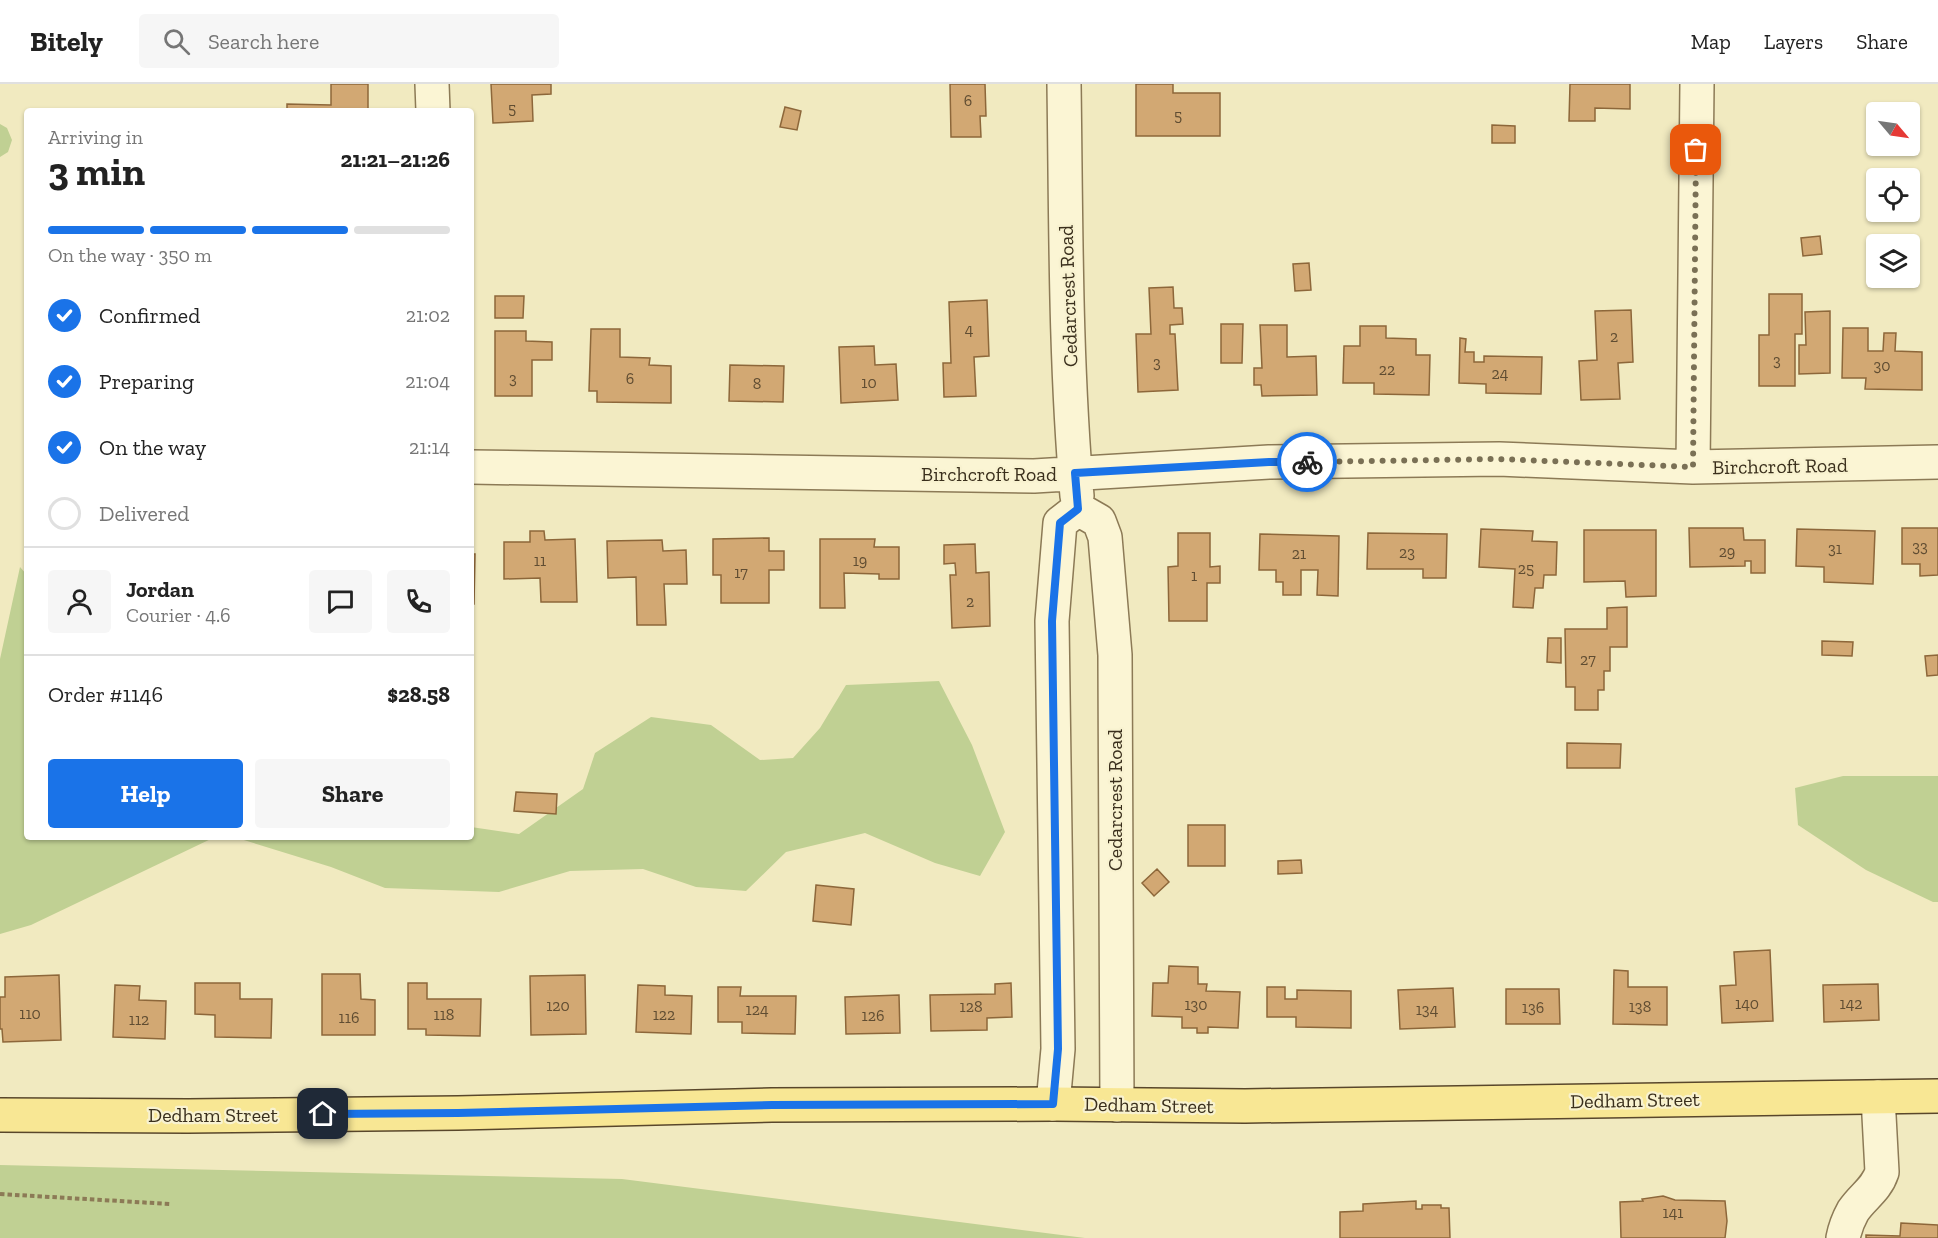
<!DOCTYPE html>
<meta charset="utf-8">
<style>
:root{--surface:#fff;--page:#f6f6f6;--text:#222;--muted:#767676;--line:#e0e0e0;--accent:#1a73e8}
body{margin:0;font-family:"Zilla Slab",serif;background:var(--page);color:var(--text);height:100vh;display:flex;flex-direction:column;font-size:22px;white-space:nowrap}
*{box-sizing:border-box;margin:0}
p{font-size:20px;color:var(--muted)}
.icon{flex:none;width:33px;height:33px;fill:none;stroke:currentColor;stroke-width:2;stroke-linecap:round;stroke-linejoin:round}
.map{position:relative;flex:1;overflow:hidden}
.details{position:absolute;left:24px;top:24px;width:450px;height:732px;display:flex;flex-direction:column;background:var(--surface);border-radius:6px;box-shadow:0 2px 4px #0004}
.details>*{flex:none}
.needle{width:39px;rotate:119deg}
.tools{position:absolute;left:1866px;top:18px;display:grid;gap:12px}
.tools a{display:grid;place-items:center;width:54px;height:54px;border-radius:6px;background:var(--surface);box-shadow:0 2px 4px #0004;font-size:30px}
.pin{position:absolute;display:grid;place-items:center;width:51px;height:51px;color:#fff;margin:-26px;border-radius:12px;box-shadow:0 3px 9px #0006}
.courier{position:absolute;display:grid;place-items:center;width:60px;height:60px;margin:-30px;border:4px solid #1a73e8;border-radius:50%;background:#fff;color:#222;box-shadow:0 2px 8px #0007}
.headline em{font-style:normal;font-weight:700}
.headline div{display:flex;flex-direction:column-reverse}
.headline{display:flex;align-items:center;justify-content:space-between;height:102px;padding:0 24px}
h1{font-size:39px;font-weight:700;line-height:45px}
.bar{display:grid;grid-template-columns:repeat(4,1fr);gap:9px 6px;align-content:center;height:72px;padding:0 24px}
.bar i{height:8px;border-radius:4px;background:var(--line)}
.bar .selected{background:var(--accent)}
.bar p{grid-column:span 4}
.line{display:flex;align-items:center;gap:15px;padding:0 24px;border-top:2px solid var(--line)}
.line div{flex:1}
.round{display:grid;place-items:center;flex:none;width:63px;height:63px;border-radius:6px;background:var(--page)}
ol{padding:0 24px;list-style:none}
li{display:flex;align-items:center;gap:18px;height:66px}
li p{margin-inline-start:auto}
li .icon{padding:6px;border-radius:50%;background:var(--accent);color:#fff;stroke-width:4}
li:last-child{color:var(--muted)}
li i{width:33px;height:33px;border:3px solid var(--line);border-radius:50%}
.action{display:flex;gap:12px;margin-top:auto;padding:12px 24px}
.action a{flex:1;height:69px;border-radius:6px;background:var(--accent);color:#fff;font-size:24px;font-weight:700;line-height:69px;text-align:center}
.action a+a{background:var(--page);color:var(--text)}
header{display:flex;align-items:center;gap:36px;box-sizing:border-box;height:84px;padding:0 30px;background:var(--surface);border-bottom:2px solid var(--line)}
header strong{font-size:28px}
nav{display:flex;gap:33px;margin-inline-start:auto;font-size:21px}
.search{width:420px;height:54px;background:var(--page);display:flex;align-items:center;gap:15px;box-sizing:border-box;padding:0 21px;border-radius:6px;color:var(--muted);font-size:22px}
.map>svg:first-child{display:block}
.green{fill:#c0d093}
.building{fill:#d2a873;stroke:#8d673a;stroke-width:1.5}
.lines{fill:none;stroke-linecap:round;stroke-linejoin:round}
.minor-casing{stroke:#8c7a56;stroke-width:36}
.major-casing{stroke:#59472b;stroke-width:36}
.path{stroke:#8c7a56;stroke-width:4;stroke-dasharray:4.5 3;stroke-linecap:butt}
.minor{stroke:#fbf5d4;stroke-width:33}
.major{stroke:#f8e794;stroke-width:33}
.done{stroke:#7a7055;stroke-width:6;stroke-dasharray:0 10.8}
.route{stroke:#1a73e8;stroke-width:8}
.labels{text-anchor:middle;dominant-baseline:central;stroke-width:4.5;stroke-linejoin:round;paint-order:stroke}
.number-label{font-size:16px;fill:#604d32}
.street-label{font-size:20px;fill:#3a2f1c;stroke:#f8f2d0}
</style>
<header>
<strong>Bitely</strong>
<div class="search"><svg class="icon" aria-label="search" viewBox="0 0 24 24"><circle cx="10" cy="10" r="6"/><path d="M15 15l6 6"/></svg>Search here</div>
<nav><a>Map</a><a>Layers</a><a>Share</a></nav>
</header>
<div class="map">
<svg width="1938" height="1154" viewBox="0 0 1938 1154">
<rect width="100%" height="100%" fill="#f1eac0"/>
<!-- green -->
<path class="green" d="M0,40L7,44L12,56L8,68L0,73Z
M20,483L27,491V753H215L31,841L0,850V575Z
M939,597L972,661L1005,748L980,792L935,779L865,749L786,768L746,807L696,803L643,785L570,787L499,808L385,804L331,783L234,753H471V743L519,750L583,705L595,669L651,633L711,641L760,676L793,674L820,644L846,601Z
M1843,692H1938V818H1933L1866,786L1798,741L1795,704Z
M0,1081L622,1095L1085,1154H0Z"/>
<!-- building -->
<path class="building" d="M331,0H368V27H287V20L331,21Z
M491,0H551V10L532,11L533,37L493,39Z
M950,0H985L986,32H980L981,53H951Z
M1136,0H1173V9H1220V52H1136Z
M1570,0H1630V25L1595,24V37H1569Z
M785,23L801,27L797,46L780,43Z
M1492,41L1515,42V59H1492Z
M1820,152L1822,170L1803,172L1801,154Z
M1309,179L1311,206L1295,207L1293,180Z
M1173,203L1174,224H1182L1183,240L1170,241V250H1175L1178,306L1138,308L1136,250H1151L1149,204Z
M1769,210H1802V250H1795V302H1759V251H1769Z
M495,212H524L523,234H495Z
M987,216L989,272L974,273L976,312L944,313L943,279H951L949,218Z
M1631,226L1633,278L1618,279L1620,315L1581,316L1579,277L1597,276L1595,227Z
M1830,227V289L1799,290V261H1806L1805,228Z
M1221,240H1243L1242,279H1221Z
M1260,241H1287V273L1316,272L1317,311L1262,312L1261,301H1254V284H1262Z
M1360,242H1386V254L1416,255V271H1430L1429,311L1374,310V299H1343L1344,262H1360Z
M1843,244H1868V267H1883L1884,249H1896L1895,267L1922,268V306L1865,305L1866,294H1842Z
M591,245H620V273L650,274L649,281L671,282V319L597,318V307H589Z
M495,247H526V257L552,258V276H532V312H495Z
M1460,254L1466,255L1465,268H1474V278H1484V272L1542,273L1541,310L1486,309V300L1459,299Z
M874,262L875,281L896,280L898,316L841,319L839,263Z
M730,281L784,282L783,318L729,317Z
M1689,444H1743L1744,456H1765V489H1751V477H1745V482L1690,483Z
M1902,444H1938V491L1920,492V480H1902Z
M1481,445L1533,447L1532,457L1557,458L1556,491H1544L1543,504H1535L1533,524L1513,523L1515,485L1479,483Z
M1797,445L1875,447L1873,500L1824,498V483L1796,482Z
M1584,446H1656V512L1626,513L1625,497L1584,498Z
M530,447H544L545,456L575,455L577,518H541L540,494L504,495V458H530Z
M1178,449H1210V483L1220,482V499H1207V537H1169L1168,483L1178,482Z
M1368,449L1447,450L1446,494H1423V485H1367Z
M1260,450L1339,452L1338,512L1317,511L1318,486H1301V511H1283V498H1276V486H1259Z
M769,454V467H784V486H769V519H721V491H713V455Z
M820,455H875L874,463H899V495H879V490L844,489L845,524H820Z
M662,456L663,467L686,466L687,500H664L666,541H637L636,493L608,494L607,457Z
M975,460L976,489L989,488L990,542L952,544L950,491H956L955,479L944,480V461Z
M471,470H475L474,520H471Z
M1627,523V563H1610V587H1604V606H1598V626H1575V603H1566L1565,545H1607V524Z
M1548,554H1561V579L1547,578Z
M1822,557L1853,558L1852,572L1822,571Z
M1938,571V591L1927,592L1925,572Z
M1567,659L1621,660L1620,684H1567Z
M516,708L557,710L556,730L514,727Z
M1188,741H1225V782H1188Z
M1301,776L1302,789L1278,790V777Z
M1157,785L1169,798L1154,812L1142,799Z
M816,801L854,805L851,841L813,837Z
M1770,866L1773,937L1722,939L1720,902L1736,901L1734,868Z
M1169,882L1198,883V900H1207L1206,907L1240,908L1238,944L1208,943V949H1197V944H1182V933L1152,932L1153,899H1168Z
M1614,886L1628,887V903H1667V941L1613,940Z
M322,890H360L361,915L375,916V951H322Z
M59,891L61,956L3,958L2,945H0V913H5V893Z
M585,891L586,950L531,951L530,892Z
M195,899H240V915H272L271,954L215,953V931L195,930Z
M408,899H427V915H481L480,952L426,951V945H408Z
M1011,899L1012,933L987,934V946L931,947L930,911L995,910V900Z
M1878,900L1879,936L1824,938L1823,901Z
M115,901L140,902L139,916L166,917L165,955L113,953Z
M638,901L665,902V911L692,912L691,950L636,948Z
M718,903H741L740,912H796L795,950L742,949V938H718Z
M1267,903H1285V915H1297V906L1351,907V944L1296,943V933H1267Z
M1453,904L1455,943L1400,945L1398,906Z
M1506,905H1559L1560,940H1506Z
M899,911L900,949L846,950L845,913Z
M1663,1112L1675,1116L1725,1117L1727,1137L1725,1154H1621L1620,1118L1643,1117L1642,1115Z
M1416,1117V1125H1422V1121H1441V1124H1449L1450,1154H1340V1128L1363,1127V1120Z
M1901,1139L1938,1141V1154H1866V1151L1900,1152Z"/>
<g class="lines">
<!-- minor casing -->
<g class="minor-casing">
<path id="minor" d="M432,0L433,27
M1064,0C1066,137 1065,275 1077,412
M471,383L1034,392L1269,378L1499,375L1693,383L1938,378
M1693,383L1697,0
M1053,1020L1058,965L1052,537L1060,439L1078,425L1099,437L1105,453L1115,571L1117,1021
M1843,1154C1845,1144 1848,1136 1853,1127C1863,1112 1876,1106 1882,1088L1878,1013"/>
</g>
<!-- major casing -->
<g class="major-casing">
<path id="major" d="M0,1031L188,1032L458,1029L772,1021L1053,1020L1245,1022L1938,1012"/>
</g>
<!-- path -->
<path class="path" d="M0,1110L170,1120"/>
<!-- minor -->
<use href="#minor" class="minor"/>
<!-- major -->
<use href="#major" class="major"/>
</g>
<g class="lines">
<!-- done -->
<path class="done" d="M1307,378L1498,375L1693,383L1696,66"/>
<!-- route -->
<path class="route" d="M323,1030L458,1029L772,1021L1053,1020L1058,965L1052,537L1060,439L1078,425L1075,389L1269,378H1307"/>
</g>
<g class="labels">
<!-- number labels -->
<g class="number-label">
<text x="968" y="16">6</text>
<text x="512" y="24">5</text>
<text x="1178" y="31">5</text>
<text x="969" y="245">4</text>
<text x="1614" y="252">2</text>
<text x="1777" y="276">3</text>
<text x="1157" y="278">3</text>
<text x="1882" y="281">30</text>
<text x="1387" y="285">22</text>
<text x="1500" y="289">24</text>
<text x="513" y="294">3</text>
<text x="630" y="294">6</text>
<text x="869" y="298">10</text>
<text x="757" y="299">8</text>
<text x="1920" y="462">33</text>
<text x="1835" y="464">31</text>
<text x="1727" y="467">29</text>
<text x="1407" y="468">23</text>
<text x="1299" y="469">21</text>
<text x="540" y="476">11</text>
<text x="860" y="476">19</text>
<text x="1526" y="484">25</text>
<text x="741" y="488">17</text>
<text x="1194" y="491">1</text>
<text x="970" y="517">2</text>
<text x="1588" y="575">27</text>
<text x="1747" y="919">140</text>
<text x="1851" y="919">142</text>
<text x="1196" y="920">130</text>
<text x="558" y="921">120</text>
<text x="971" y="922">128</text>
<text x="1640" y="922">138</text>
<text x="1533" y="923">136</text>
<text x="757" y="925">124</text>
<text x="1427" y="925">134</text>
<text x="30" y="929">110</text>
<text x="444" y="930">118</text>
<text x="664" y="930">122</text>
<text x="873" y="931">126</text>
<text x="349" y="933">116</text>
<text x="139" y="935">112</text>
<text x="1673" y="1128">141</text>
</g>
<!-- street labels -->
<g class="street-label">
<text transform="translate(1068 212) rotate(-92)">Cedarcrest Road</text>
<text transform="translate(1780 382) rotate(-1)">Birchcroft Road</text>
<text x="989" y="390">Birchcroft Road</text>
<text transform="translate(1115 716) rotate(-90)">Cedarcrest Road</text>
<text transform="translate(1635 1016) rotate(-1)">Dedham Street</text>
<text transform="translate(1149 1021) rotate(1)">Dedham Street</text>
<text x="213" y="1031">Dedham Street</text>
</g>
</g>
</svg>
<div class="tools">
<a><svg class="needle" viewBox="-14 -14 28 28"><path d="M0-13l5 13h-10z" fill="#e53935"/><path d="M0 13l5-13h-10z" fill="#767676"/></svg></a>
<a><svg class="icon" aria-label="locate" viewBox="0 0 24 24"><circle cx="12" cy="12" r="6"/><path d="M12 2v4M12 18v4M2 12h4M18 12h4"/></svg></a>
<a><svg class="icon" aria-label="layers" viewBox="0 0 24 24"><path d="M12 4l9 5-9 5-9-5zM3 14l9 5 9-5"/></svg></a>
</div>
<div class="pin" style="left:1696px;top:66px;background:#ea580c"><svg class="icon" aria-label="bag" viewBox="0 0 24 24"><path d="M5 8h14l-1 12H6zM9 8a3 3 0 0 1 6 0"/></svg></div>
<div class="pin" style="left:323px;top:1030px;background:#1f2937"><svg class="icon" aria-label="home" viewBox="0 0 24 24"><path d="M3 11l9-7 9 7M6 9v11h12V9"/></svg></div>
<div class="courier" style="left:1307px;top:378px"><svg class="icon" aria-label="bike" viewBox="0 0 24 24"><circle cx="6" cy="16" r="4"/><circle cx="18" cy="16" r="4"/><path d="M6 16l4-8h5l3 8M10 8l3 8H6M13 5h3"/></svg></div>
<section class="details">
<div class="headline"><div><h1>3 min</h1><p>Arriving in</p></div><em>21:21–21:26</em></div>
<div class="bar"><i class="selected"></i><i class="selected"></i><i class="selected"></i><i></i><p>On the way · 350 m</p></div>
<ol>
<li><svg class="icon" aria-label="check" viewBox="0 0 24 24"><path d="M5 12l5 5 9-10"/></svg>Confirmed<p>21:02</p></li>
<li><svg class="icon" aria-label="check" viewBox="0 0 24 24"><path d="M5 12l5 5 9-10"/></svg>Preparing<p>21:04</p></li>
<li><svg class="icon" aria-label="check" viewBox="0 0 24 24"><path d="M5 12l5 5 9-10"/></svg>On the way<p>21:14</p></li>
<li><i></i>Delivered</li>
</ol>
<div class="line" style="height:108px"><a class="round"><svg class="icon" aria-label="person" viewBox="0 0 24 24"><circle cx="12" cy="8" r="4"/><path d="M4 21q1-7 8-7t8 7"/></svg></a><div><b>Jordan</b><p>Courier · 4.6</p></div><a class="round"><svg class="icon" aria-label="chat" viewBox="0 0 24 24"><path d="M4 5h16v11H9l-5 4z"/></svg></a><a class="round"><svg class="icon" aria-label="phone" viewBox="0 0 24 24"><path d="M5 4h4l2 5-3 2q2 4 5 5l2-3 5 2v4C11 20 4 13 5 4z"/></svg></a></div>
<div class="line" style="height:78px"><div>Order #1146</div><b>$28.58</b></div>
<div class="action"><a>Help</a><a>Share</a></div>
</section>
</div>
